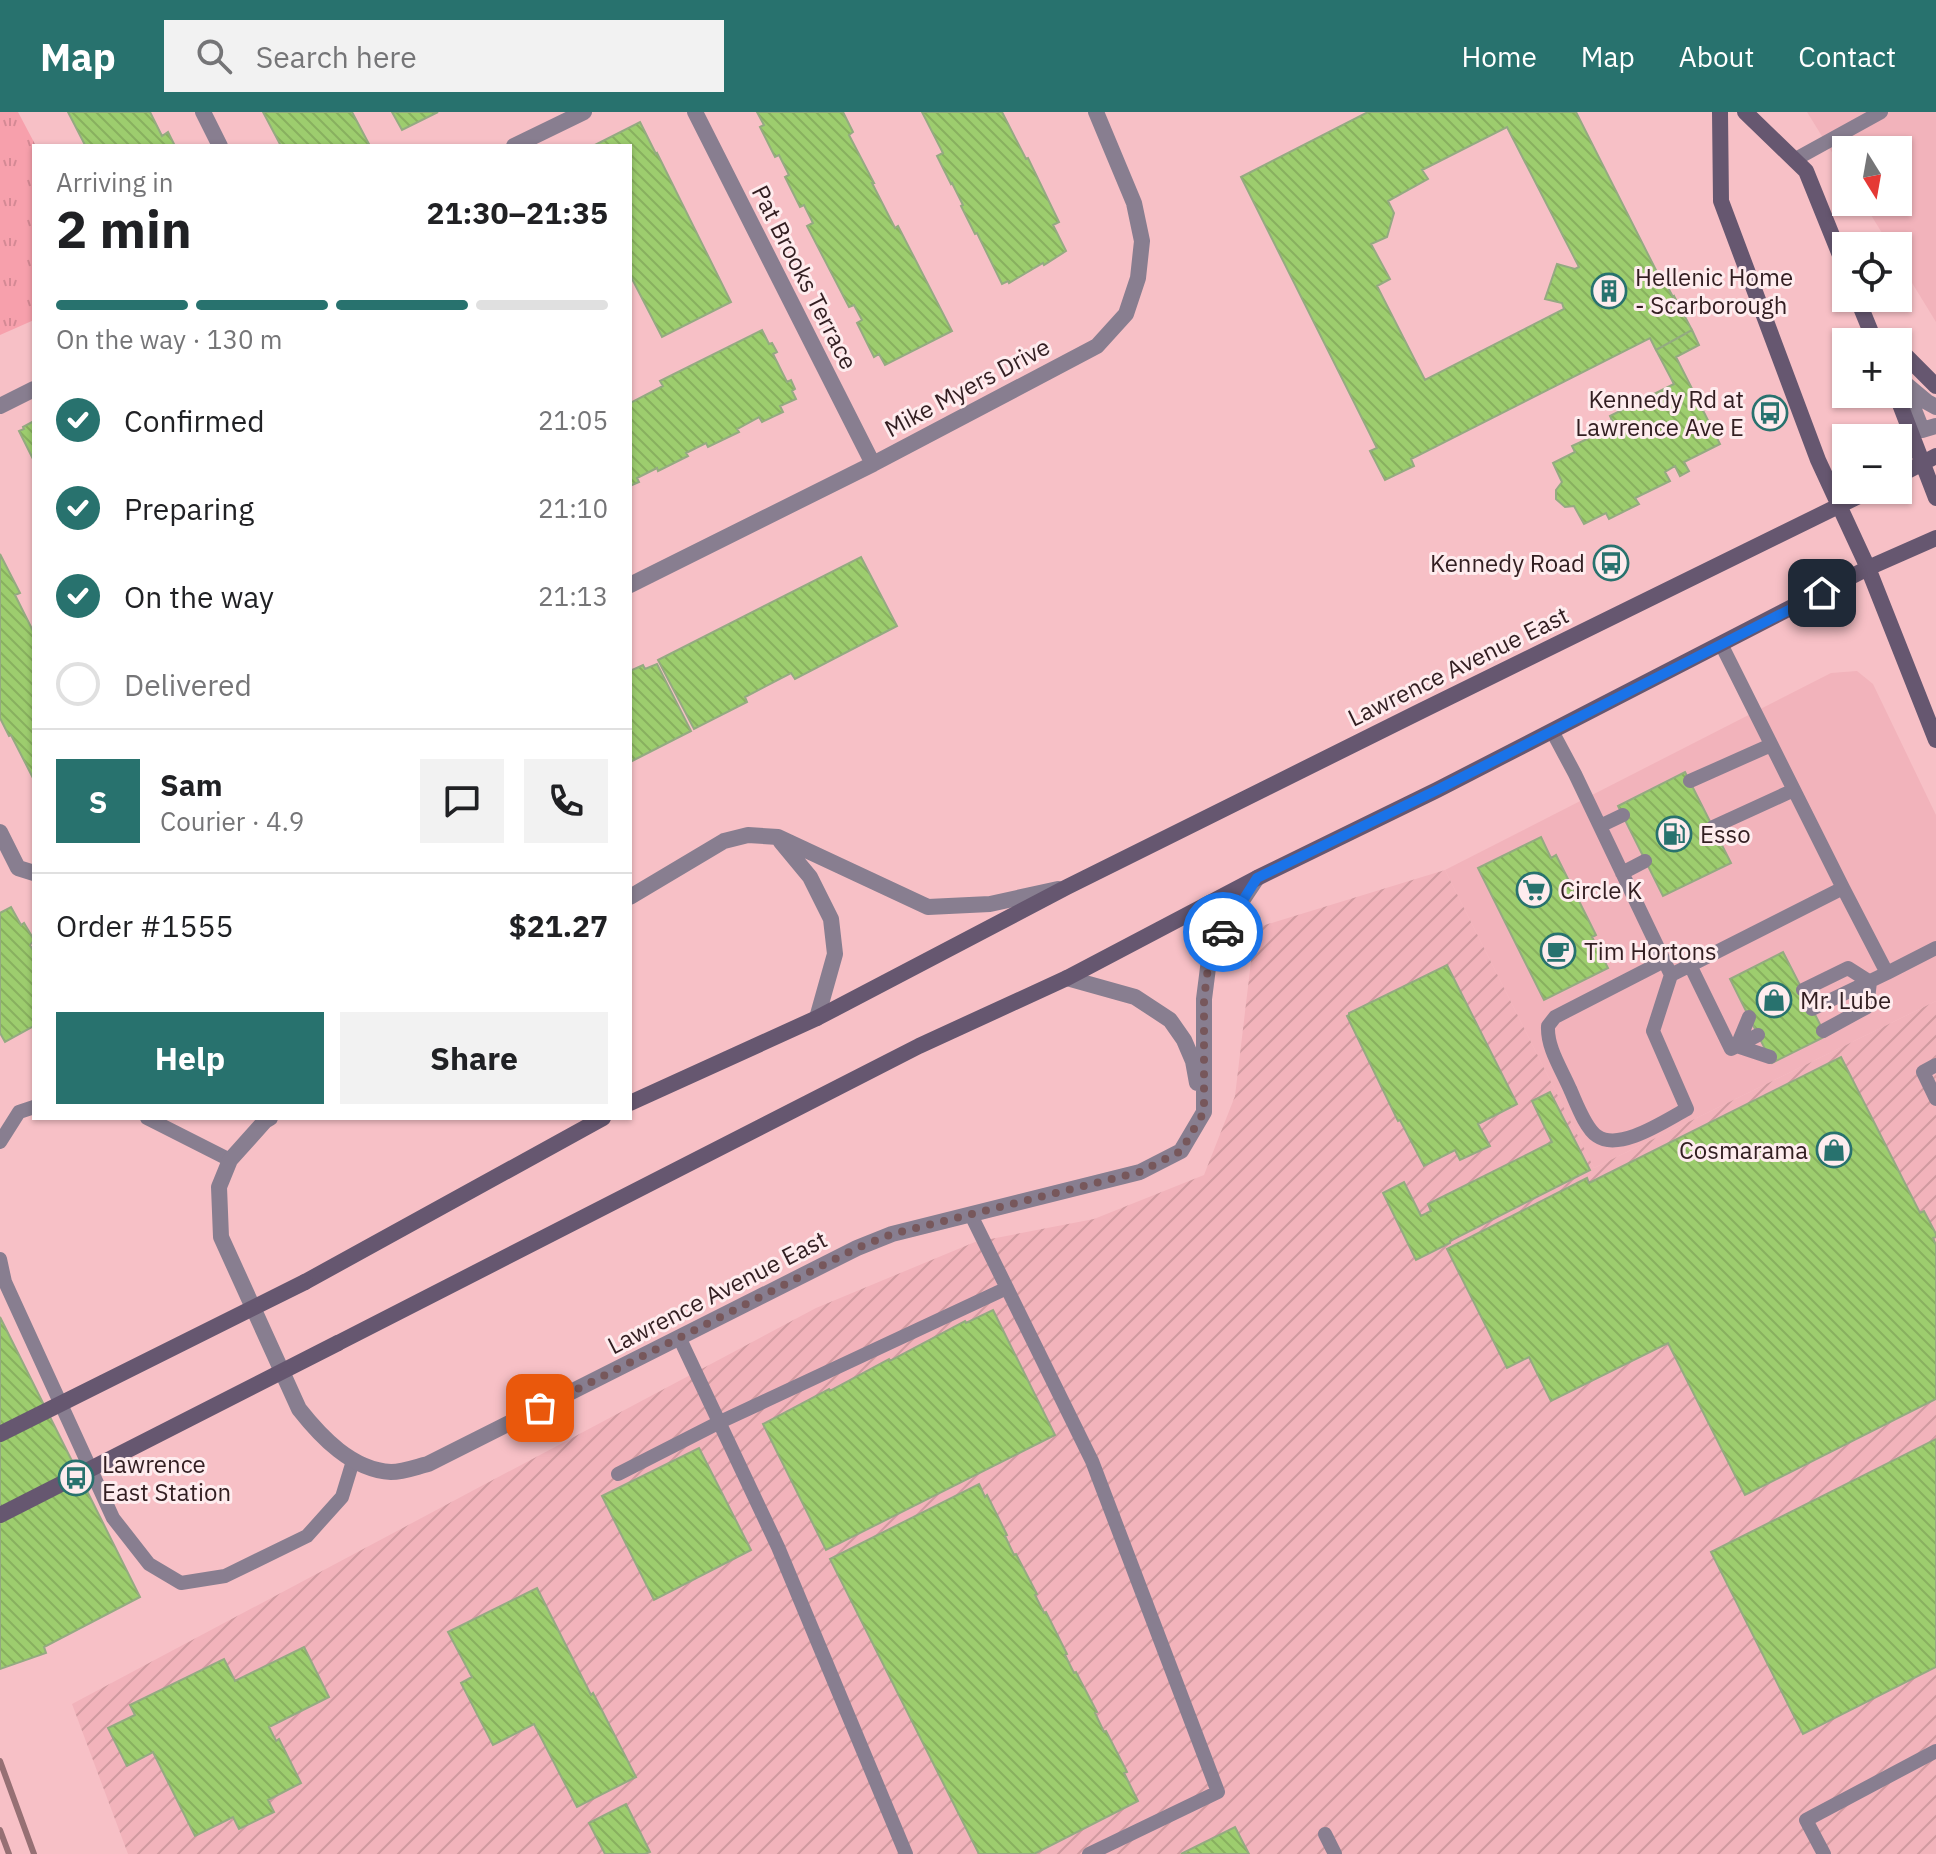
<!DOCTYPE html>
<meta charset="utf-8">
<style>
:root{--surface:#fff;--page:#f2f2f2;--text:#202124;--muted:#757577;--line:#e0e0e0;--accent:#28726e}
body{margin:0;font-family:"IBM Plex Sans",sans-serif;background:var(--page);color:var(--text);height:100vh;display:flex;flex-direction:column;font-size:30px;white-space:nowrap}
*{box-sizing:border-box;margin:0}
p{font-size:26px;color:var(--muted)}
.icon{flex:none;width:44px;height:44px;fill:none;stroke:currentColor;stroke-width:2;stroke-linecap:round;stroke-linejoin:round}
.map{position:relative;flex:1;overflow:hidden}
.side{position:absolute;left:32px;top:32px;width:600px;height:976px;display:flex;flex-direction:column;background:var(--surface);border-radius:0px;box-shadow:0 2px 6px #0004}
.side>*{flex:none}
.needle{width:52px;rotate:169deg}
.controls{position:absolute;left:1832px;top:24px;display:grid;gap:16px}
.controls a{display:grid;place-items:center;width:80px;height:80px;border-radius:0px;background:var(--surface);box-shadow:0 2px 6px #0004;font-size:40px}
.pin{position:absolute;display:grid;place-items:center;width:68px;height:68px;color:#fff;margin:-34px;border-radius:16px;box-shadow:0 4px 12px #0006}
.courier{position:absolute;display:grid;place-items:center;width:80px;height:80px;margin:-40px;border:6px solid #1a73e8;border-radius:50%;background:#fff;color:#222;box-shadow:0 2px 10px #0007}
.summary em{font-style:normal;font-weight:800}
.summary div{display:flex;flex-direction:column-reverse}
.summary{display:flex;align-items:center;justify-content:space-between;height:136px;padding:0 24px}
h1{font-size:52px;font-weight:800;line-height:60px}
.bar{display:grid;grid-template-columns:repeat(4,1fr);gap:12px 8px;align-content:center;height:96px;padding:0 24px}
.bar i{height:10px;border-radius:6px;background:var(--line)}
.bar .on{background:var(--accent)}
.bar p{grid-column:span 4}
.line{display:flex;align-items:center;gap:20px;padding:0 24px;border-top:2px solid var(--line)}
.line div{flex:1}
.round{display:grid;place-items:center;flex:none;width:84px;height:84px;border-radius:0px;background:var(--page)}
ol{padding:0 24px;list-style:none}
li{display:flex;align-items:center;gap:24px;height:88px}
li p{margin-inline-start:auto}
li .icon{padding:8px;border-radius:50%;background:var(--accent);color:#fff;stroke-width:4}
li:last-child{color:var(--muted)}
li i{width:44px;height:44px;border:4px solid var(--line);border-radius:50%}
.cta{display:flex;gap:16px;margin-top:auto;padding:16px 24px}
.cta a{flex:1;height:92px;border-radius:0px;background:var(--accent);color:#fff;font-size:32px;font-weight:800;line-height:92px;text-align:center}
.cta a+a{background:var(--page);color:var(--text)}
header{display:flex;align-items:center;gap:48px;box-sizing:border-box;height:112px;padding:0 40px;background:var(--accent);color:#fff}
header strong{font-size:38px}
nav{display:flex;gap:44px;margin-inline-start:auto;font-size:28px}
.search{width:560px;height:72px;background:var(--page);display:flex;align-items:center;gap:20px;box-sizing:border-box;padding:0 28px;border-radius:0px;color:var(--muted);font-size:30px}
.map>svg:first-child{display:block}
.built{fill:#f2b3bb}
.industrial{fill:url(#industrial-furrows)}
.grass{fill:url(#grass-tufts)}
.building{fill:url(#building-back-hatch);stroke:#94aa81;stroke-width:2;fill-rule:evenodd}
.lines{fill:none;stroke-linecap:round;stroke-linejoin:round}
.service{stroke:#887e90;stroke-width:14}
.pedestrian{stroke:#887e90;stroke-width:16}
.minor{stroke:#887e90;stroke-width:16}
.secondary{stroke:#665770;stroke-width:16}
.rail{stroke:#967074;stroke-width:6}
.secondary-bridge{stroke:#665770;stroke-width:16}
.done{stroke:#77575b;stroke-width:8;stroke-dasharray:0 14.4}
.route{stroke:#1a73e8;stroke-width:10}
.labels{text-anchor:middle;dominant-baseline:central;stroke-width:6;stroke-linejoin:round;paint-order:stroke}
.street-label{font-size:24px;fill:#321e21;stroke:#feecee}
.poi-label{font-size:24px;fill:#321e21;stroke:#feecee;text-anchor:start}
</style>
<header>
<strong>Map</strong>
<div class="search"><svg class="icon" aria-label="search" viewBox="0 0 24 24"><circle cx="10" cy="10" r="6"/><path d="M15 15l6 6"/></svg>Search here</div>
<nav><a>Home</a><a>Map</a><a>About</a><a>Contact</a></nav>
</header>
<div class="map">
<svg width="1936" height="1742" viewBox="0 0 1936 1742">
<defs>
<pattern id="industrial-furrows" width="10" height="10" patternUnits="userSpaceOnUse" patternTransform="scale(2)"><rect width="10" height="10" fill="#f2b3bb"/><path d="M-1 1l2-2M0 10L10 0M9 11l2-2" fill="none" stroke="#d09aa0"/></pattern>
<pattern id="grass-tufts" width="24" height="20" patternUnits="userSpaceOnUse" patternTransform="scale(2)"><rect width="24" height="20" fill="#f7a0ac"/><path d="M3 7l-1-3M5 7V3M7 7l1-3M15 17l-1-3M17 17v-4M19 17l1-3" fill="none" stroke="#d48994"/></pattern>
<pattern id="building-back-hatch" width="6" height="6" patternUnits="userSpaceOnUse" patternTransform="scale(2)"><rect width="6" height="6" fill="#9dcd6e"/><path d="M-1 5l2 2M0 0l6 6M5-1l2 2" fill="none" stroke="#88b05f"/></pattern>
</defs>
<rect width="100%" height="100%" fill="#f7c0c6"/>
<!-- built -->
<path class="built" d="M1807,0H1936V210L1898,148V134H1890L1863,90H1898V38H1846V63Z
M1857,559L1873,572L1936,703V889L1594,1056L1445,758L1831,561Z"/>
<!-- industrial -->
<path class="industrial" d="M1445,758L1594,1056L1936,889V1742H128L72,1592L816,1196L975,1130L1094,1107L1204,1063L1235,984L1255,816Z"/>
<!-- grass -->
<path class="grass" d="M0,0H18L36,34H34V208L0,223Z"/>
<!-- building -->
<path class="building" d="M68,0H150L162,24L168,20L175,34H83L85,33Z
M263,0H352L370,34H281Z
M392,0H438L402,18Z
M757,0H843L853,20L849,23L874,71H872L895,116L898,114L952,219L885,253L879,242L874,245L857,211L862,208L854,193L849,195L807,114L813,111L804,93L800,95L785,65L789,63L779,43L775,45L760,15L764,13Z
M922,0H1002L1026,47L1028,46L1059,110L1053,113L1066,139L1044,153L1043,151L1009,171L1008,169L1002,172L977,121L975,122L961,94L963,93L952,71L951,72L937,44L943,41Z
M1368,0H1576L1663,172L1665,170L1673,185L1674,184L1692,218L1656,238L1650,226L1411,347L1414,354L1385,368L1370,339L1377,336L1241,65ZM1507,15L1579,155L1575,157L1557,152L1545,187L1562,191L1564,197L1425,268L1377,174L1390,167L1371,132L1387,125L1394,101L1388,89L1428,67L1422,58Z
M640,10L656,42L657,41L731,190L662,225L630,163V34H593Z
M762,218L769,232L772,231L777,240L773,242L787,270L791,268L795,277L792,279L796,287L780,294L783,300L762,310L759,305L737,317L739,320L708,335L706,331L686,341L688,344L658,359L657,356L637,366L639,370L630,374V291L663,274L660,269Z
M1692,218L1699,233L1676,245L1720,332L1684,350L1689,359L1680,364L1675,354L1665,360L1670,369L1635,386L1639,392L1609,407L1606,401L1584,412L1574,394L1565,395L1556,387V378L1562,370L1553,351L1575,340L1572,334L1602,320L1604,325L1617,319L1610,304L1674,272L1656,238Z
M34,309V349L19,319L24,317L23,315Z
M0,442L20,481L15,483L34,521V668L11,623L9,624L0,606Z
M861,445L897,514L795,567L791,561L745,585L747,590L694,617L658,548Z
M657,552L691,619L630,650V559L643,553L645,557Z
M1685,660L1731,751L1663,784L1618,694Z
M1541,725L1551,746L1556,743L1596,823L1592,825L1608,856L1544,888L1478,756Z
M11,795L21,813L24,811L34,828L30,833L34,840V914L5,930L0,921V801Z
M1783,840L1826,924L1772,951L1730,867Z
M1447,853L1517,992L1478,1012L1490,1034L1460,1048L1455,1038L1424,1054L1400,1008L1398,1009L1347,904L1349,903V901Z
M1841,945L1920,1101L1924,1099L1936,1122V1125L1933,1126L1936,1133V1287L1745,1383L1668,1231L1551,1289L1529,1245L1507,1256L1447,1137L1587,1066L1589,1071Z
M1550,980L1590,1058L1450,1129V1131L1416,1148L1383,1081L1404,1070L1421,1104L1431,1099L1428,1092L1552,1030L1532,989Z
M993,1198L1055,1323L826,1438L763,1312L829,1277L830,1279L889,1247L890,1249L965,1209L966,1211Z
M0,1205L140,1485L44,1535L46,1541L0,1557Z
M1936,1327V1555L1803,1622L1711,1440Z
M699,1336L751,1438L654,1488L602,1384Z
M979,1372L985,1385L987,1383L1007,1423L1005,1424L1014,1443L1016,1442L1037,1482L1035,1483L1044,1501L1046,1500L1067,1542L1065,1543L1074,1561L1076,1560L1097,1600L1095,1601L1104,1620L1106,1619L1127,1660L1124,1661L1138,1689L1034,1742H979L830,1447Z
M537,1476L591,1583L593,1581L636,1665L577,1695L534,1612L493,1633L461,1571L472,1565L448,1520Z
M304,1535L329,1585L269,1615L276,1629L279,1627L301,1671L268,1688L274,1700L239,1717L233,1705L195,1724L153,1640L127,1654L108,1616L135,1603L130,1593L224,1547L235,1569Z
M626,1692L650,1740L645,1742H605L589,1711Z
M1235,1715L1249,1742H1181Z"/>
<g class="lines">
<!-- service -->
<path class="service" d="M1794,48L1881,0
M1721,532L1843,776L1887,861L1936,836
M1552,619L1575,662L1671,863L1843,776
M1690,669L1771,633
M1600,714L1623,703
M1713,715L1794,678
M1622,761L1645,749
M1664,849L1555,905L1548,914C1547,936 1561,956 1570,977C1576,990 1585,1016 1597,1024C1620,1040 1666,1008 1687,997L1653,919L1671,863
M1690,853L1731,937L1737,934L1770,945
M1803,878L1848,856L1870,870
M1812,897L1887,861
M1823,919L1867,895L1870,870
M1737,934L1749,905
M1737,934L1758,923
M1936,953L1923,960L1936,987
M147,1006L230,1048
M0,1030L19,1000L34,995
M971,1103L1092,1349L1218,1680L1089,1742
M0,1147L5,1170L113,1406L149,1452L181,1471L225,1464L307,1424L342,1385L353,1349
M679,1225L778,1435L906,1742
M618,1362L720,1310L1007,1176
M1325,1722L1335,1742
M1824,1742L1806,1708L1936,1639"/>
<!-- pedestrian -->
<path class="pedestrian" d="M1936,295L1927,290L1903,270L1922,318L1936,314"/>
<!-- minor -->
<path class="minor" d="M203,0L220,34
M695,0L873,352
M514,34L584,0
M0,294L34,277
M630,473L873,352L1097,234L1126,202L1138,166L1142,129L1134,91L1096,0
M0,720L18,756L34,761
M781,730L810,765L831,807L835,842L817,906
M630,785L724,729L748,723L778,725L928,795L990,792L1058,777
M1067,866L1135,885L1170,908L1184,928L1193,949L1197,971
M270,1006L265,1009L230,1048L219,1075L221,1125L299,1297C321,1325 352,1358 391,1360C403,1360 416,1355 428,1352L857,1136L892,1122L1140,1060L1181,1039L1204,1000V887L1209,848L1227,811L1257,766"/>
<!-- secondary -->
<path class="secondary" d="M1720,0L1721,89L1818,348L1868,456L1936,628
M1745,0L1806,59L1846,158
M1857,186L1875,230
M1898,236L1936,274
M1896,282L1936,386
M1898,364L1936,344
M630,991L817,906L1067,775L1421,599L1871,378
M305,1170L603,1006
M338,1231L919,934L1067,866L1257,766L1437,678L1868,456L1936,426"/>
<!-- rail -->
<path class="rail" d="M0,1649L34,1742
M0,1718L9,1742"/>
<!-- secondary-bridge -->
<path class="secondary-bridge" d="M0,1322L305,1170
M0,1403L338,1231"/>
</g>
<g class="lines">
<!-- done -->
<path class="done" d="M540,1296L857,1136L892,1122L1140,1060L1181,1039L1204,1000V887L1209,848L1223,820"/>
<!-- route -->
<path class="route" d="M1223,820L1257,766L1437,678L1822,481"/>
</g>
<!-- icons -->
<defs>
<g id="building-ring" transform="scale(1.8)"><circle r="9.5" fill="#feecee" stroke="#28726e" stroke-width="1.5"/><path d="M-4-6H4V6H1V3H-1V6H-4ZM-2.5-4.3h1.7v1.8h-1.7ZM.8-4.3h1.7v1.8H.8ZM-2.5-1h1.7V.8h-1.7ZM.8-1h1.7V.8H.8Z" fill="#28726e"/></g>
<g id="bus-ring" transform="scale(1.8)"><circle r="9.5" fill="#feecee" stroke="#28726e" stroke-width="1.5"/><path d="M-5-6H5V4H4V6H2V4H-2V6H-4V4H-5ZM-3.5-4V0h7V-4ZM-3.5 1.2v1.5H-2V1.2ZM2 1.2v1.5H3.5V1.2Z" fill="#28726e"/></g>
<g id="fuel-ring" transform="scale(1.8)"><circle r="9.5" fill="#feecee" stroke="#28726e" stroke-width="1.5"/><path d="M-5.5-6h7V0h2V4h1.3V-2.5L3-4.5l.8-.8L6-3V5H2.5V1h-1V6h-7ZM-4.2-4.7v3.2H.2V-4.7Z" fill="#28726e"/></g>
<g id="supermarket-ring" transform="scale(1.8)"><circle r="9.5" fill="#feecee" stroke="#28726e" stroke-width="1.5"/><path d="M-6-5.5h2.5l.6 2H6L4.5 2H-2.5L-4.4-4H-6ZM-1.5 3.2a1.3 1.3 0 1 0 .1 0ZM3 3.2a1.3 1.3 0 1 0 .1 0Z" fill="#28726e"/></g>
<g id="cafe-ring" transform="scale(1.8)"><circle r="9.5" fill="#feecee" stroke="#28726e" stroke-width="1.5"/><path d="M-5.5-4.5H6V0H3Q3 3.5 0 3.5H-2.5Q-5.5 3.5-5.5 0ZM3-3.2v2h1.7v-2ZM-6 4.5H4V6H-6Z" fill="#28726e"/></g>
<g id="shop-ring" transform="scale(1.8)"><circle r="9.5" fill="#feecee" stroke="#28726e" stroke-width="1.5"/><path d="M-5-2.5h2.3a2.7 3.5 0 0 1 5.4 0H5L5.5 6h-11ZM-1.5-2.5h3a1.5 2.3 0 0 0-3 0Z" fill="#28726e"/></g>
</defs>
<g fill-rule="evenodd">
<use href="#building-ring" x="1609" y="179"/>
<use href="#bus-ring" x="1770" y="301"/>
<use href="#bus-ring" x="1611" y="451"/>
<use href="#fuel-ring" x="1674" y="722"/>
<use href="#supermarket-ring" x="1534" y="778"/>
<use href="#cafe-ring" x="1558" y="839"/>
<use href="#shop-ring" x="1774" y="888"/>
<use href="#shop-ring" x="1834" y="1038"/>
<use href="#bus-ring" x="76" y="1366"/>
</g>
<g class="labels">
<!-- street labels -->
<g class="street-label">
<text transform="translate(805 165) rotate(63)">Pat Brooks Terrace</text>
<text transform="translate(967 275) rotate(-28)">Mike Myers Drive</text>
<text transform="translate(1458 554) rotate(-26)">Lawrence Avenue East</text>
<text transform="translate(717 1180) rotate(-27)">Lawrence Avenue East</text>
</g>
<!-- poi labels -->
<g class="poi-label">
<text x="1635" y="165">Hellenic Home<tspan x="1635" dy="28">- Scarborough</tspan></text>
<text x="1744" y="287" text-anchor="end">Kennedy Rd at<tspan x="1744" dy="28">Lawrence Ave E</tspan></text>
<text x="1585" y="451" text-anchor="end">Kennedy Road</text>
<text x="1700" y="722">Esso</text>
<text x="1560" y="778">Circle K</text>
<text x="1584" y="839">Tim Hortons</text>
<text x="1800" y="888">Mr. Lube</text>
<text x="1808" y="1038" text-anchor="end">Cosmarama</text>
<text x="102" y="1352">Lawrence<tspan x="102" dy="28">East Station</tspan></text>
</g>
</g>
</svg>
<div class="controls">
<a><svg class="needle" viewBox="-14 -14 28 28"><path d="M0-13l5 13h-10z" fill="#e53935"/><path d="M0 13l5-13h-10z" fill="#757577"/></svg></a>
<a><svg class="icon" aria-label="locate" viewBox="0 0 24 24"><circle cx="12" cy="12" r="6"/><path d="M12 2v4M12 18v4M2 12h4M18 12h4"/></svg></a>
<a>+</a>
<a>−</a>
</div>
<div class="pin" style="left:540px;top:1296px;background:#ea580c"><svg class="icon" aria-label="bag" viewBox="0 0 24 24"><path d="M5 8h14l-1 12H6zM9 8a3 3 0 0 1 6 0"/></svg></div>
<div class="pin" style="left:1822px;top:481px;background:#1f2937"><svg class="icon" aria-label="home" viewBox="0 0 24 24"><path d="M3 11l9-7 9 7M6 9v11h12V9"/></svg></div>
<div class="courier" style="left:1223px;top:820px"><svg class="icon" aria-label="car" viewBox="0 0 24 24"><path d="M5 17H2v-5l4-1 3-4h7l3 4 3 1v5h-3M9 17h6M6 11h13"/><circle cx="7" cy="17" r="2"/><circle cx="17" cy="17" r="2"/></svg></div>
<section class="side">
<div class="summary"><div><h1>2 min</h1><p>Arriving in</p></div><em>21:30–21:35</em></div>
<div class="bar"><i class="on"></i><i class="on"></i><i class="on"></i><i></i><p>On the way · 130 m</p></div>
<ol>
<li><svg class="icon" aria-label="check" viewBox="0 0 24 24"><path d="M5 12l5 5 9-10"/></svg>Confirmed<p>21:05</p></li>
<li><svg class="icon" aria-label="check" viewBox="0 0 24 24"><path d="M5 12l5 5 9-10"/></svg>Preparing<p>21:10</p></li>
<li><svg class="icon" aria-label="check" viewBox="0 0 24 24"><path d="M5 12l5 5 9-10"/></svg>On the way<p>21:13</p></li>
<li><i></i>Delivered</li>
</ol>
<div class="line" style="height:144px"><b class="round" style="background:var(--accent);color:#fff">S</b><div><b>Sam</b><p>Courier · 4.9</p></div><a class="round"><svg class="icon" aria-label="chat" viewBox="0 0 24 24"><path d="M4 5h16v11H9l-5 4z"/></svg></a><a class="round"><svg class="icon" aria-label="phone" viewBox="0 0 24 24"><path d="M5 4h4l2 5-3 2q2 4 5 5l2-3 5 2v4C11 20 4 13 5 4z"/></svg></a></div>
<div class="line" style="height:104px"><div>Order #1555</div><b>$21.27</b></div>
<div class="cta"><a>Help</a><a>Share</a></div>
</section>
</div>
